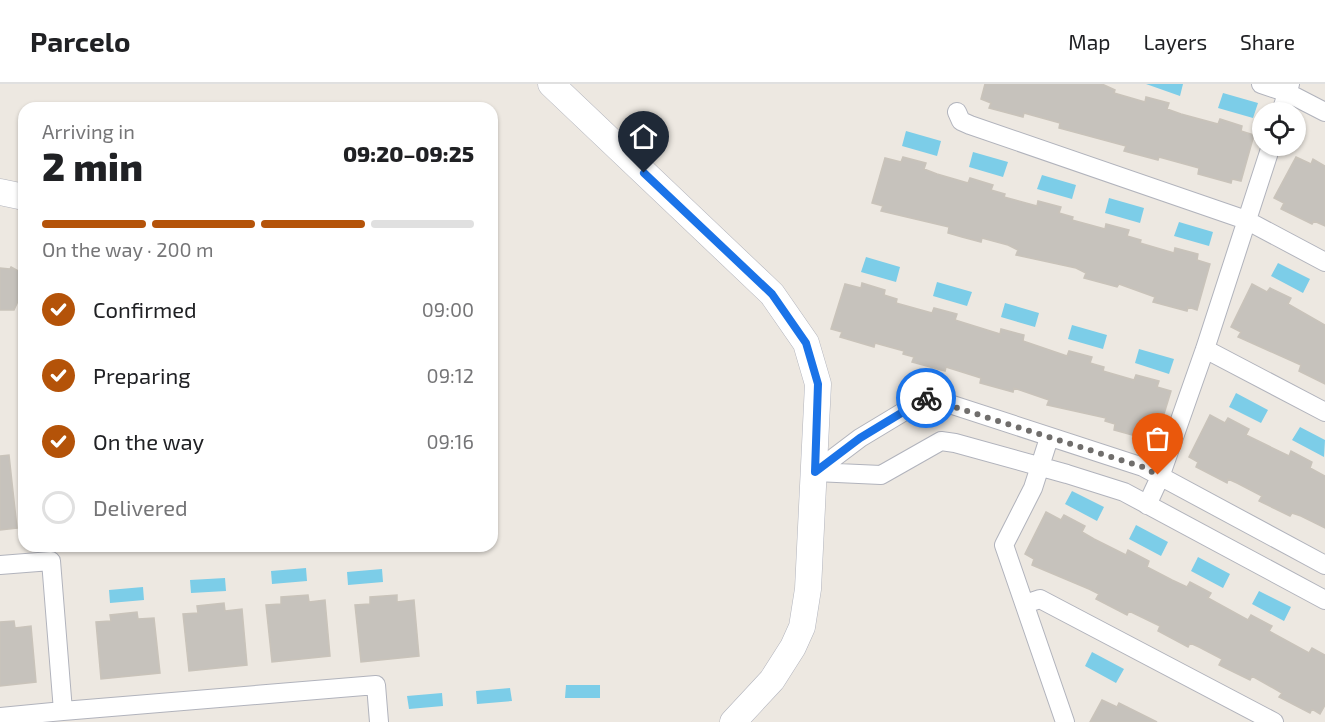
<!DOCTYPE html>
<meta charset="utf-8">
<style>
:root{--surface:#fff;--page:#f6f6f6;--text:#202124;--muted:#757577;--line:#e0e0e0;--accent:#b45309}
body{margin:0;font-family:"Exo 2",sans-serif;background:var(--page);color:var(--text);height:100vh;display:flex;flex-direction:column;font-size:22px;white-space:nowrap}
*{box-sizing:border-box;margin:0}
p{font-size:20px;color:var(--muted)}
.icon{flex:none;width:33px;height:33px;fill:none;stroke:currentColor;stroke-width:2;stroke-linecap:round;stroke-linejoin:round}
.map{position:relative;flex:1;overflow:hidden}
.panel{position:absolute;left:18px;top:18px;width:480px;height:450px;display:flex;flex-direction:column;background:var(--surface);border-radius:18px;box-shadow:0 2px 4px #0004}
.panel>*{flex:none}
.buttons{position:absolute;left:1252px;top:18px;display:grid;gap:12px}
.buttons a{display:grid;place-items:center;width:54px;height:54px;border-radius:50%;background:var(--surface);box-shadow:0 2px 4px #0004;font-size:30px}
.pin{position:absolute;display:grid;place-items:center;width:51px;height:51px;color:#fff;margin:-62px -26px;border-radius:50% 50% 50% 0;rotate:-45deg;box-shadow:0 0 6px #0007}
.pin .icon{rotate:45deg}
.courier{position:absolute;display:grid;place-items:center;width:60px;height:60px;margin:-30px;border:4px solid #1a73e8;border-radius:50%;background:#fff;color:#222;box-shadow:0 2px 8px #0007}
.head em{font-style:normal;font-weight:800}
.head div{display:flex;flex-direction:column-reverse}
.head{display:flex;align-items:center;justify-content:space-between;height:102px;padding:0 24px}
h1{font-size:39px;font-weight:800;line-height:45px}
.bar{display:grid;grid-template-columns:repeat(4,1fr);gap:9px 6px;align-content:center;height:72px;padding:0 24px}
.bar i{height:8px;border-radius:4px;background:var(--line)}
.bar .active{background:var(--accent)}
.bar p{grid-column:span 4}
ol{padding:0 24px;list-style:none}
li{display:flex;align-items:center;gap:18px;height:66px}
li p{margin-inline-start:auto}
li .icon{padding:6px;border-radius:50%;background:var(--accent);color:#fff;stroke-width:4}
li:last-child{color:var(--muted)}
li i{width:33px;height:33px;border:3px solid var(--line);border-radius:50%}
header{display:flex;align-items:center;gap:36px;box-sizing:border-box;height:84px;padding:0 30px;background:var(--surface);border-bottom:2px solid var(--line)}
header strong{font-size:28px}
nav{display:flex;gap:33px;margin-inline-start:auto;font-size:21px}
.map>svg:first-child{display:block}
.water{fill:#7ccde8}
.building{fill:#c6c2bc;stroke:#c9c3ba;stroke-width:1.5}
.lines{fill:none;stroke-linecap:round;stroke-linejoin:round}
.street-casing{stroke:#b1b3bc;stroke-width:20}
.secondary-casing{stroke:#b1b3bc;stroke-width:27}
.street{stroke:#fff;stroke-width:18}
.secondary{stroke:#fff;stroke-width:26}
.done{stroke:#706e6c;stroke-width:6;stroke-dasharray:0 10.8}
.route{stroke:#1a73e8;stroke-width:8}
</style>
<header>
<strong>Parcelo</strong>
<nav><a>Map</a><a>Layers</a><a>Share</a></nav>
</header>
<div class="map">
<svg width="1325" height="638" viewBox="0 0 1325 638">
<rect width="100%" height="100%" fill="#ede8e1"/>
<!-- water -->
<path class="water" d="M1146,0H1183L1180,12Z
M1223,9L1258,19L1253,34L1218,24Z
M906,47L941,57L937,72L902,62Z
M973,68L1008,78L1003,93L969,83Z
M1042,91L1076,101L1072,115L1037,105Z
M1109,114L1144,124L1140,139L1105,129Z
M1179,138L1213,148L1209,162L1174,152Z
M866,173L900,183L896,198L861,188Z
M1278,179L1310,195L1303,209L1271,192Z
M937,198L972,208L967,222L933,212Z
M1005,219L1039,229L1035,243L1001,233Z
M1072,241L1107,251L1103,265L1068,255Z
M1139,265L1174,275L1169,290L1135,279Z
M1236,309L1268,326L1261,339L1229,323Z
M1300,343L1325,356L1324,373L1292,356Z
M1072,407L1104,423L1097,437L1065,420Z
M1136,441L1168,458L1161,472L1129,455Z
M1198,473L1230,490L1223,504L1191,487Z
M306,484L307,497L272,500L271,487Z
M382,485L383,498L348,501L347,488Z
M225,494L226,507L191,509L190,496Z
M143,503L144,516L110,519L109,506Z
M1259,507L1291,523L1284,537L1252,520Z
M1092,568L1124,585L1116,599L1085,582Z
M566,601H600V614H565Z
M510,604L512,617L477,620L476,607Z
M442,609L443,622L409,625L407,612Z"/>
<!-- building -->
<path class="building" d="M985,0H1102L1115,6L1114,9L1145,18L1146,13L1169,19L1167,25L1181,30L1218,40L1220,35L1242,42L1241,47L1254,51L1241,97L1232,95L1231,99L1198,90L1199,84L1159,73L1158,76L1124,67L1126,62L1059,44L1060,39L1024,29L1023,33L989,24L991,19L981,15Z
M903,73L926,79L924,85L937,90L968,99L970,94L993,101L991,106L1005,110L1004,113L1037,122L1038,117L1061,123L1059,129L1073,133L1072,136L1105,145L1106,140L1129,146L1127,152L1141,156L1140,159L1174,169L1175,164L1198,170L1197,176L1210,180L1197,226L1188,223L1187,227L1153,218L1155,213L1119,200L1117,203L1084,194L1086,189L1076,184L1016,171L1018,166L1008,161L982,154L981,158L962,153L948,149L949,143L881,127L883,122L872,119L885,74L901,78Z
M1296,73L1311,80L1313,75L1325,82V142L1314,137L1312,140L1281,125L1284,119L1274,114Z
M11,183L24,190L19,203L23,206L14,226H0V184L10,185Z
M862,199L885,206L884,211L897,215L896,219L932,229L934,224L957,230L955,236L1000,250L1001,245L1024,251L1023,257L1067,272L1069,267L1092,273L1090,279L1104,283L1103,287L1134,296L1136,291L1159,297L1157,303L1171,307L1157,353L1148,351L1147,355L1114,346L1115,340L1105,337L1106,334L1047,321L1049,316L1014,304L1013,308L980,299L981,294L946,283L945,287L912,278L914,273L903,270L904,267L875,259L874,263L840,253L842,248L831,245L845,200L861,204Z
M1252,200L1267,208L1270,204L1291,214L1288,220L1325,241V300L1299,287L1301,281L1238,253L1241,248L1231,243Z
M1210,331L1225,339L1228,334L1249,345L1246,351L1289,372L1291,367L1312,378L1310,384L1325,392V444L1301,432L1292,429L1290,432L1259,417L1262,412L1237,399L1228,395L1227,399L1196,383L1198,378L1189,373Z
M9,371L17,444L0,446V372Z
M1046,428L1061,436L1064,431L1085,442L1082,448L1094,455L1126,471L1128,466L1149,477L1147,483L1172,496L1187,503L1190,498L1211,509L1208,514L1248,536L1251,531L1272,542L1269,547L1309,569L1312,564L1325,571V621L1320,630L1312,625L1310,629L1279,613L1282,609L1252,592L1250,596L1219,581L1222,575L1199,563L1190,559L1188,563L1158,547L1160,542L1129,527L1127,531L1096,515L1099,510L1089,505L1032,481L1034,475L1025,470Z
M308,511L309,518L325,516L330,572L272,578L266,521L281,520V513Z
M397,511V518L414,516L419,572L361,578L355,521L370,520V513Z
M224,519L225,527L242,525L247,581L189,587L183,530L198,529L197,522Z
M137,528L138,535L154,534L160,589L101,595L96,538L111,537L110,531Z
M14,537L15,544L31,542L36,598L0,602V538Z
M1102,616L1117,623L1119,619L1157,638H1090Z"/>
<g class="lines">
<!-- street casing -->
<g class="street-casing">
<path id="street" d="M1261,0L1288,9L1325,28
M957,28L961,37L970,41L1246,136L1325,178
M1281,28L1290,0
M1205,265L1325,328
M1049,354L1033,404L1004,461L1065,638
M1147,421L1160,393L1205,265L1271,62
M0,481L51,477L63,627L0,633
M1325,481L1143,383L928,313L860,354L815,388L881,391L941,357L955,359L1067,390L1124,408L1325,516
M1025,520L1040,515L1274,638
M63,627L376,601L379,638"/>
</g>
<!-- secondary casing -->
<g class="secondary-casing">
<path id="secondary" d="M551,0L772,210L806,259L818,300L808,505L802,543L793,563L772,596L733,638
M0,108L24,113"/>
</g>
<!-- street -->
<use href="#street" class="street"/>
<!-- secondary -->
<use href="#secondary" class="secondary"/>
</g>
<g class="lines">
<!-- done -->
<path class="done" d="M926,314L1143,383L1158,391"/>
<!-- route -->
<path class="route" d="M644,89L772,210L806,259L818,300L815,388L860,354L926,314"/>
</g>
</svg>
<div class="buttons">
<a><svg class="icon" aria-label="locate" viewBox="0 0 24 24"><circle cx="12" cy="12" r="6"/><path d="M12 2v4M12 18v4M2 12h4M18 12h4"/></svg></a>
</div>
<div class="pin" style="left:1158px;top:391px;background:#ea580c"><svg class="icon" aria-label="bag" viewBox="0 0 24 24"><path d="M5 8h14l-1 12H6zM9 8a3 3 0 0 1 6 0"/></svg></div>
<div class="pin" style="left:644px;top:89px;background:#1f2937"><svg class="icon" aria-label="home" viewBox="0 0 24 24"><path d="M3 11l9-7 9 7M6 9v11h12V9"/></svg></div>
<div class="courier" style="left:926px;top:314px"><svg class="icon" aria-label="bike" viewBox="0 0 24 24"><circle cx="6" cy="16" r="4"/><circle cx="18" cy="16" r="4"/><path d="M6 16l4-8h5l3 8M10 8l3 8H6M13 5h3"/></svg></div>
<section class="panel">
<div class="head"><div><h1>2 min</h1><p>Arriving in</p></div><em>09:20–09:25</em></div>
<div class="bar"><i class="active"></i><i class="active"></i><i class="active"></i><i></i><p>On the way · 200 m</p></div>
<ol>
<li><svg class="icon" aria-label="check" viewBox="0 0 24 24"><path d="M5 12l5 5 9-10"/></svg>Confirmed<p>09:00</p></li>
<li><svg class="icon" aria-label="check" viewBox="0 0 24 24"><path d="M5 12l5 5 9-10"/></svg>Preparing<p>09:12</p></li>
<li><svg class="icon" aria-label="check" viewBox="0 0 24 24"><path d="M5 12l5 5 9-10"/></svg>On the way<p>09:16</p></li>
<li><i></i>Delivered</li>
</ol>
</section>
</div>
